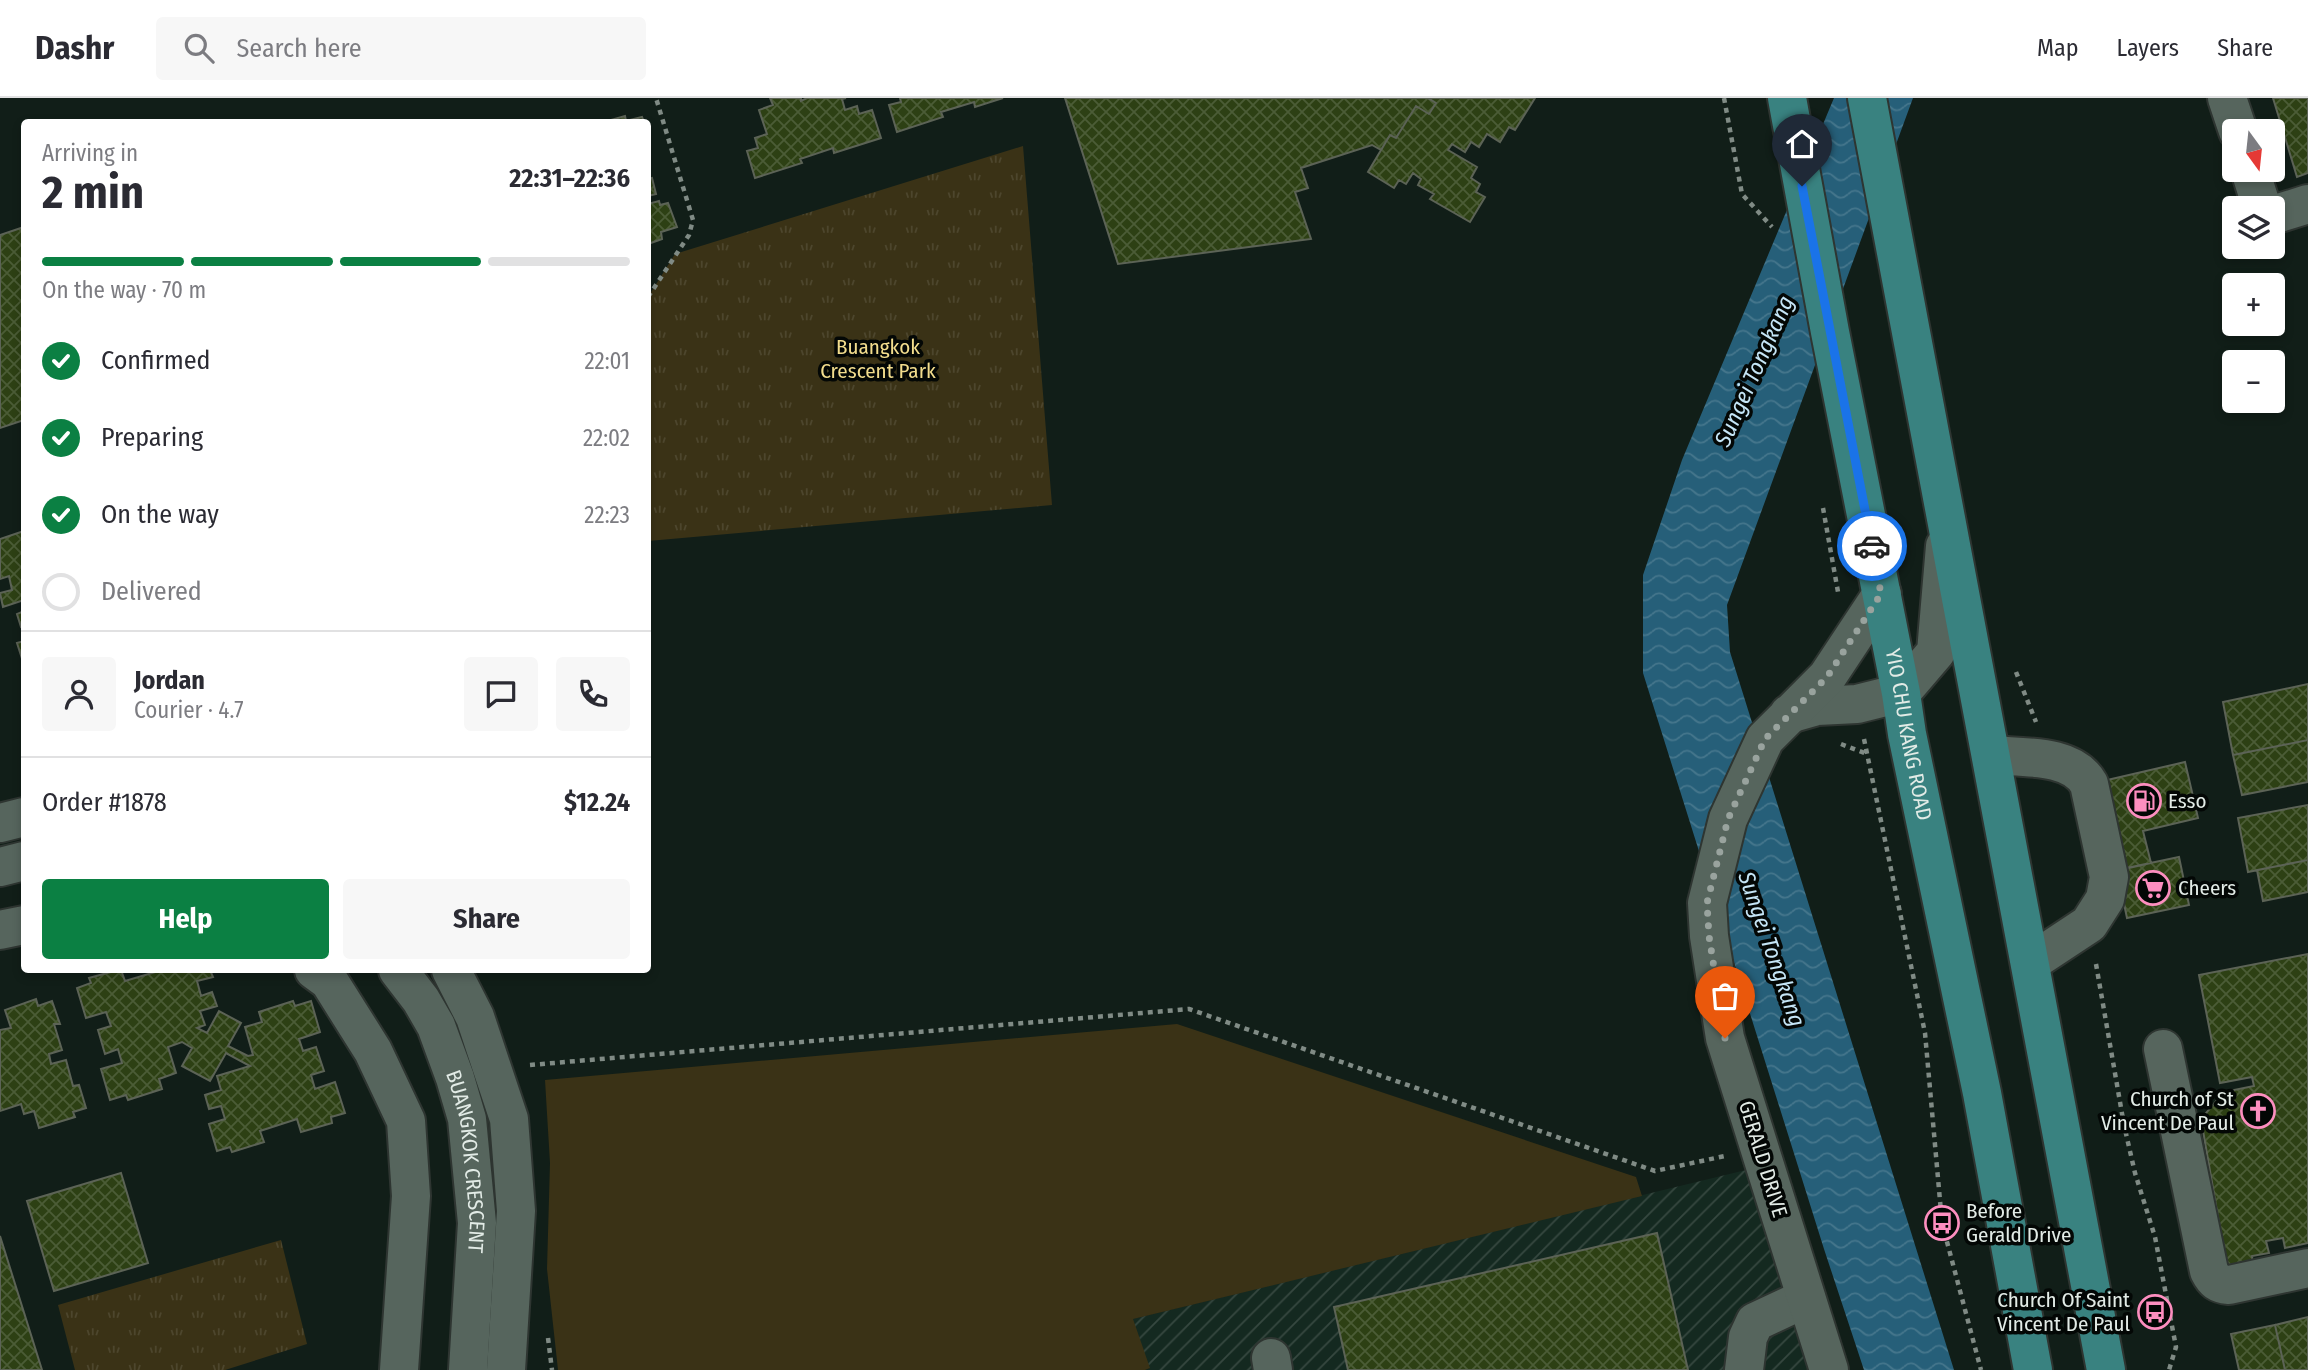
<!DOCTYPE html>
<meta charset="utf-8">
<style>
:root{--surface:#fff;--page:#f7f7f7;--text:#2b2b33;--muted:#7c7c81;--line:#e1e1e2;--accent:#0b8043}
body{margin:0;font-family:"Fira Sans Condensed",sans-serif;background:var(--page);color:var(--text);height:100vh;display:flex;flex-direction:column;font-size:26px;white-space:nowrap}
*{box-sizing:border-box;margin:0}
p{font-size:23px;color:var(--muted)}
.icon{flex:none;width:38px;height:38px;fill:none;stroke:currentColor;stroke-width:2;stroke-linecap:round;stroke-linejoin:round}
.map{position:relative;flex:1;overflow:hidden}
.details{position:absolute;left:21px;top:21px;width:630px;height:854px;display:flex;flex-direction:column;background:var(--surface);border-radius:7px;box-shadow:0 4px 10px #0003}
.details>*{flex:none}
.needle{width:46px;rotate:165deg}
.tools{position:absolute;left:2222px;top:21px;display:grid;gap:14px}
.tools a{display:grid;place-items:center;width:63px;height:63px;border-radius:7px;background:var(--surface);box-shadow:0 4px 10px #0003;font-size:35px}
.pin{position:absolute;display:grid;place-items:center;width:60px;height:60px;color:#fff;margin:-72px -30px;border-radius:50% 50% 50% 0;rotate:-45deg;box-shadow:0 0 7px #0007}
.pin .icon{rotate:45deg}
.courier{position:absolute;display:grid;place-items:center;width:70px;height:70px;margin:-35px;border:5px solid #1a73e8;border-radius:50%;background:#fff;color:#222;box-shadow:0 2px 9px #0007}
.summary em{font-style:normal;font-weight:700}
.summary div{display:flex;flex-direction:column-reverse}
.summary{display:flex;align-items:center;justify-content:space-between;height:119px;padding:0 21px}
h1{font-size:46px;font-weight:700;line-height:52px}
.bar{display:grid;grid-template-columns:repeat(4,1fr);gap:10px 7px;align-content:center;height:84px;padding:0 21px}
.bar i{height:9px;border-radius:5px;background:var(--line)}
.bar .selected{background:var(--accent)}
.bar p{grid-column:span 4}
.line{display:flex;align-items:center;gap:18px;padding:0 21px;border-top:2px solid var(--line)}
.line div{flex:1}
.round{display:grid;place-items:center;flex:none;width:74px;height:74px;border-radius:7px;background:var(--page)}
ol{padding:0 21px;list-style:none}
li{display:flex;align-items:center;gap:21px;height:77px}
li p{margin-inline-start:auto}
li .icon{padding:7px;border-radius:50%;background:var(--accent);color:#fff;stroke-width:4}
li:last-child{color:var(--muted)}
li i{width:38px;height:38px;border:4px solid var(--line);border-radius:50%}
.button{display:flex;gap:14px;margin-top:auto;padding:14px 21px}
.button a{flex:1;height:80px;border-radius:7px;background:var(--accent);color:#fff;font-size:28px;font-weight:700;line-height:80px;text-align:center}
.button a+a{background:var(--page);color:var(--text)}
header{display:flex;align-items:center;gap:42px;box-sizing:border-box;height:98px;padding:0 35px;background:var(--surface);border-bottom:2px solid var(--line)}
header strong{font-size:33px}
nav{display:flex;gap:38px;margin-inline-start:auto;font-size:24px}
.search{width:490px;height:63px;background:var(--page);display:flex;align-items:center;gap:18px;box-sizing:border-box;padding:0 24px;border-radius:7px;color:var(--muted);font-size:26px}
.map>svg:first-child{display:block}
.industrial{fill:url(#industrial-furrows)}
.grass{fill:#3a3216}
.park{fill:url(#park-tufts)}
.water{fill:url(#water-waves)}
.building{fill:url(#building-cross-hatch);stroke:#5c6356;stroke-width:2}
.lines{fill:none;stroke-linecap:round;stroke-linejoin:round}
.minor-casing{stroke:#2e3531;stroke-width:42}
.major-casing{stroke:#2e3531;stroke-width:42}
.path{stroke:#808b85;stroke-width:4.5;stroke-dasharray:5 5;stroke-linecap:butt}
.minor{stroke:#56655d;stroke-width:38}
.major{stroke:#398280;stroke-width:38}
.done{stroke:#99a39e;stroke-width:7;stroke-dasharray:0 12.6}
.route{stroke:#1a73e8;stroke-width:9}
.labels{text-anchor:middle;dominant-baseline:central;stroke-width:7;stroke-linejoin:round;paint-order:stroke}
.park-label{font-size:21px;fill:#f2dd8d;stroke:#030705}
.street-label{font-size:21px;fill:#e2ebe6;stroke:#030705}
.poi-label{font-size:21px;fill:#e2ebe6;stroke:#030705;text-anchor:start}
.water-label{font-size:23px;font-style:italic;fill:#c5e5f6;stroke:#030705}
</style>
<header>
<strong>Dashr</strong>
<div class="search"><svg class="icon" aria-label="search" viewBox="0 0 24 24"><circle cx="10" cy="10" r="6"/><path d="M15 15l6 6"/></svg>Search here</div>
<nav><a>Map</a><a>Layers</a><a>Share</a></nav>
</header>
<div class="map">
<svg width="2308" height="1272" viewBox="0 0 2308 1272">
<defs>
<pattern id="industrial-furrows" width="10" height="10" patternUnits="userSpaceOnUse" patternTransform="scale(1.75)"><rect width="10" height="10" fill="#142920"/><path d="M-1 1l2-2M0 10L10 0M9 11l2-2" fill="none" stroke="#364840"/></pattern>
<pattern id="park-tufts" width="24" height="20" patternUnits="userSpaceOnUse" patternTransform="scale(1.75)"><rect width="24" height="20" fill="#3a3216"/><path d="M3 7l-1-3M5 7V3M7 7l1-3M15 17l-1-3M17 17v-4M19 17l1-3" fill="none" stroke="#4d462d"/></pattern>
<pattern id="water-waves" width="16" height="10" patternUnits="userSpaceOnUse" patternTransform="scale(1.75)"><rect width="16" height="10" fill="#265f79"/><path d="M0 5q4-4 8 0t8 0" fill="none" stroke="#45768c"/></pattern>
<pattern id="building-cross-hatch" width="8" height="8" patternUnits="userSpaceOnUse" patternTransform="scale(1.75)"><rect width="8" height="8" fill="#2d4014"/><path d="M0 0l8 8M0 8l8-8" fill="none" stroke="#4b5c36"/></pattern>
</defs>
<rect width="100%" height="100%" fill="#111e18"/>
<!-- industrial -->
<path class="industrial" d="M1746,1072L1809,1272H1145L1149,1271L1132,1221Z"/>
<!-- grass -->
<path class="grass" d="M1177,926L1636,1079L1642,1098L1133,1221L1150,1270L1145,1272H558L547,1171L550,1065L545,982Z"/>
<!-- park -->
<path class="park" d="M1023,48L1052,407L648,443V199L675,156Z
M281,1142L307,1246L225,1272H75L58,1207Z"/>
<!-- water -->
<path class="water" d="M1834,0H1913L1727,507L1730,554L1954,1272H1864L1824,1151L1643,575V477L1682,362Z"/>
<!-- building -->
<path class="building" d="M770,0H801V3L807,0H846L842,1L845,12L857,8L859,16L872,12L881,40L834,55L833,50L800,61L802,65L755,80L747,53L758,50L755,40L767,36L759,12L773,7Z
M900,0H1003L975,9L974,4L941,14L943,19L897,34L889,7L901,4Z
M1065,0H1428L1436,5L1429,16L1416,8L1396,40L1390,37L1381,52L1372,47L1301,70L1308,90L1295,94L1311,141L1118,166Z
M1428,0H1535L1515,32L1509,29L1500,44L1487,36L1479,49L1471,44L1465,54L1452,46L1448,52L1477,69L1471,80L1480,86L1476,94L1485,99L1470,124L1430,101L1434,96L1418,87L1421,81L1413,75L1406,86L1399,82L1394,90L1368,74L1390,37L1396,40L1416,8L1429,16L1436,5Z
M2273,0H2308V75L2297,79Z
M625,18L626,23L642,19L644,24H604Z
M652,80L656,96L648,98V81Z
M659,103L660,107L668,105L677,129L661,134L662,141L648,146V104V106Z
M24,129V322L0,330V137Z
M24,433V502L3,509L0,495L12,492L9,478L0,481V441Z
M24,513V528L21,529L17,516Z
M24,543V567L17,545Z
M2308,586V642L2233,657L2223,604Z
M2308,642V684L2242,697L2233,657Z
M2185,664L2198,720L2143,733L2151,765L2124,771L2090,686Z
M2308,707V762L2248,774L2238,720Z
M2179,759L2189,807L2127,820L2117,772Z
M2308,762V794L2263,803L2257,772Z
M2308,856V1145L2285,1150L2283,1140L2266,1143L2269,1155L2252,1158L2253,1166L2227,1171L2201,1021L2217,1002L2221,1005L2219,995L2254,988L2252,979L2220,985L2199,877Z
M118,872H121L125,883L162,872H210L213,879L197,883L201,898L212,894L217,908L200,913L205,927L197,930L207,935L219,913L241,925L228,948L248,958L253,957L245,929L262,924L259,914L293,903L295,908L311,903L320,934L299,941L303,953L316,949L324,973L311,977L315,991L335,984L345,1015L331,1019L332,1025L301,1034L297,1021L260,1033L264,1044L232,1054L230,1049L217,1053L209,1026L225,1021L221,1008L209,1011L205,997L221,992L217,978L250,968L226,955L210,983L182,968L192,950L182,944L168,949L176,975L159,981L162,991L128,1002L126,997L110,1002L101,971L122,965L118,951L105,956L98,932L111,928L106,914L86,920L77,890L91,885L89,880Z
M36,901L38,908L52,903L60,926H54L62,952L49,956L51,966L66,962L73,988L79,987L86,1010L73,1014L75,1019L39,1030L34,1013L24,1016L21,1006L0,1013V932L11,930L5,912Z
M121,1075L148,1165L54,1193L27,1103Z
M1657,1135L1688,1272H1348L1334,1209Z
M0,1138L42,1272H0Z
M2308,1219V1272H2285L2275,1227Z
M2275,1227L2285,1272H2239L2231,1236Z"/>
<g class="lines">
<!-- minor casing -->
<g class="minor-casing">
<g id="minor">
<path d="M2227,0L2238,33"/>
<path d="M2250,72L2262,110"/>
<path d="M2273,117L2308,106"/>
<path d="M1789,616L1817,608L1857,606L1901,595L1936,554L1945,448"/>
<path d="M1991,657C2021,660 2072,655 2089,686L2109,779L2105,801L2089,826L2030,865"/>
<path d="M0,725L24,719"/>
<path d="M0,769L24,763"/>
<path d="M0,832L24,827"/>
<path d="M314,872L329,883L373,953L406,1023L411,1098L399,1272"/>
<path id="s1" d="M398,872L421,902L436,928L455,980L467,1021L477,1125L468,1272"/>
<path d="M451,872L475,919L509,1021L516,1113L506,1272"/>
<path d="M2163,951L2209,1173C2214,1183 2218,1186 2229,1187L2308,1170"/>
<path d="M1271,1260L1273,1272"/>
<path d="M1744,1272L1748,1239L1755,1224L1806,1200"/>
<path d="M1829,1272L1725,940L1709,838L1707,805L1728,721L1765,641L1827,579L1882,496"/>
</g>
</g>
<!-- major casing -->
<g class="major-casing">
<g id="major">
<path id="s2" d="M1787,0L1830,234L1901,595L1907,636L1982,995L2033,1272"/>
<path d="M1867,0L2106,1272"/>
</g>
</g>
<!-- path -->
<path class="path" d="M1724,0L1742,96L1772,129
M648,199L689,137L693,122L656,0
M1823,410L1838,494
M2016,574L2036,624
M1864,641L1925,935L1942,1125L1981,1272
M1841,646L1867,656
M2096,866L2124,1027L2135,1075L2155,1139L2176,1249L2169,1272
M530,967L1189,911L1655,1073L1725,1058
M548,1240L552,1272"/>
<!-- minor -->
<use href="#minor" class="minor"/>
<!-- major -->
<use href="#major" class="major"/>
</g>
<g class="lines">
<!-- done -->
<path class="done" d="M1725,940L1709,838L1707,805L1728,721L1765,641L1827,579L1881,496L1872,448"/>
<!-- route -->
<path class="route" d="M1802,88L1872,448"/>
</g>
<!-- icons -->
<defs>
<g id="fuel-ring" transform="scale(1.75)"><circle r="9.5" fill="#030705" stroke="#fd8ebf" stroke-width="1.5"/><path d="M-5.5-6h7V0h2V4h1.3V-2.5L3-4.5l.8-.8L6-3V5H2.5V1h-1V6h-7ZM-4.2-4.7v3.2H.2V-4.7Z" fill="#fd8ebf"/></g>
<g id="supermarket-ring" transform="scale(1.75)"><circle r="9.5" fill="#030705" stroke="#fd8ebf" stroke-width="1.5"/><path d="M-6-5.5h2.5l.6 2H6L4.5 2H-2.5L-4.4-4H-6ZM-1.5 3.2a1.3 1.3 0 1 0 .1 0ZM3 3.2a1.3 1.3 0 1 0 .1 0Z" fill="#fd8ebf"/></g>
<g id="church-ring" transform="scale(1.75)"><circle r="9.5" fill="#030705" stroke="#fd8ebf" stroke-width="1.5"/><path d="M-1.2-6h2.4v3.5h3.3v2.4h-3.3V6h-2.4V-.1h-3.3v-2.4h3.3Z" fill="#fd8ebf"/></g>
<g id="bus-ring" transform="scale(1.75)"><circle r="9.5" fill="#030705" stroke="#fd8ebf" stroke-width="1.5"/><path d="M-5-6H5V4H4V6H2V4H-2V6H-4V4H-5ZM-3.5-4V0h7V-4ZM-3.5 1.2v1.5H-2V1.2ZM2 1.2v1.5H3.5V1.2Z" fill="#fd8ebf"/></g>
</defs>
<g fill-rule="evenodd">
<use href="#fuel-ring" x="2144" y="703"/>
<use href="#supermarket-ring" x="2153" y="790"/>
<use href="#church-ring" x="2258" y="1013"/>
<use href="#bus-ring" x="1942" y="1125"/>
<use href="#bus-ring" x="2155" y="1214"/>
</g>
<g class="labels">
<!-- park labels -->
<g class="park-label">
<text x="878" y="249">Buangkok<tspan x="878" dy="24">Crescent Park</tspan></text>
</g>
<!-- street labels -->
<g class="street-label">
<text stroke="none"><textPath href="#s2" startOffset="648">YIO CHU KANG ROAD</textPath></text>
<text transform="translate(1763 1061) rotate(73)">GERALD DRIVE</text>
<text stroke="none"><textPath href="#s1" startOffset="208">BUANGKOK CRESCENT</textPath></text>
</g>
<!-- poi labels -->
<g class="poi-label">
<text x="2168" y="703">Esso</text>
<text x="2178" y="790">Cheers</text>
<text x="2234" y="1001" text-anchor="end">Church of St<tspan x="2234" dy="24">Vincent De Paul</tspan></text>
<text x="1966" y="1113">Before<tspan x="1966" dy="24">Gerald Drive</tspan></text>
<text x="2130" y="1202" text-anchor="end">Church Of Saint<tspan x="2130" dy="24">Vincent De Paul</tspan></text>
</g>
<!-- water labels -->
<g class="water-label">
<text transform="translate(1754 273) rotate(-66)">Sungei Tongkang</text>
<text transform="translate(1772 851) rotate(71)">Sungei Tongkang</text>
</g>
</g>
</svg>
<div class="tools">
<a><svg class="needle" viewBox="-14 -14 28 28"><path d="M0-13l5 13h-10z" fill="#e53935"/><path d="M0 13l5-13h-10z" fill="#7c7c81"/></svg></a>
<a><svg class="icon" aria-label="layers" viewBox="0 0 24 24"><path d="M12 4l9 5-9 5-9-5zM3 14l9 5 9-5"/></svg></a>
<a>+</a>
<a>−</a>
</div>
<div class="pin" style="left:1725px;top:940px;background:#ea580c"><svg class="icon" aria-label="bag" viewBox="0 0 24 24"><path d="M5 8h14l-1 12H6zM9 8a3 3 0 0 1 6 0"/></svg></div>
<div class="pin" style="left:1802px;top:88px;background:#1f2937"><svg class="icon" aria-label="home" viewBox="0 0 24 24"><path d="M3 11l9-7 9 7M6 9v11h12V9"/></svg></div>
<div class="courier" style="left:1872px;top:448px"><svg class="icon" aria-label="car" viewBox="0 0 24 24"><path d="M5 17H2v-5l4-1 3-4h7l3 4 3 1v5h-3M9 17h6M6 11h13"/><circle cx="7" cy="17" r="2"/><circle cx="17" cy="17" r="2"/></svg></div>
<section class="details">
<div class="summary"><div><h1>2 min</h1><p>Arriving in</p></div><em>22:31–22:36</em></div>
<div class="bar"><i class="selected"></i><i class="selected"></i><i class="selected"></i><i></i><p>On the way · 70 m</p></div>
<ol>
<li><svg class="icon" aria-label="check" viewBox="0 0 24 24"><path d="M5 12l5 5 9-10"/></svg>Confirmed<p>22:01</p></li>
<li><svg class="icon" aria-label="check" viewBox="0 0 24 24"><path d="M5 12l5 5 9-10"/></svg>Preparing<p>22:02</p></li>
<li><svg class="icon" aria-label="check" viewBox="0 0 24 24"><path d="M5 12l5 5 9-10"/></svg>On the way<p>22:23</p></li>
<li><i></i>Delivered</li>
</ol>
<div class="line" style="height:126px"><a class="round"><svg class="icon" aria-label="person" viewBox="0 0 24 24"><circle cx="12" cy="8" r="4"/><path d="M4 21q1-7 8-7t8 7"/></svg></a><div><b>Jordan</b><p>Courier · 4.7</p></div><a class="round"><svg class="icon" aria-label="chat" viewBox="0 0 24 24"><path d="M4 5h16v11H9l-5 4z"/></svg></a><a class="round"><svg class="icon" aria-label="phone" viewBox="0 0 24 24"><path d="M5 4h4l2 5-3 2q2 4 5 5l2-3 5 2v4C11 20 4 13 5 4z"/></svg></a></div>
<div class="line" style="height:91px"><div>Order #1878</div><b>$12.24</b></div>
<div class="button"><a>Help</a><a>Share</a></div>
</section>
</div>
